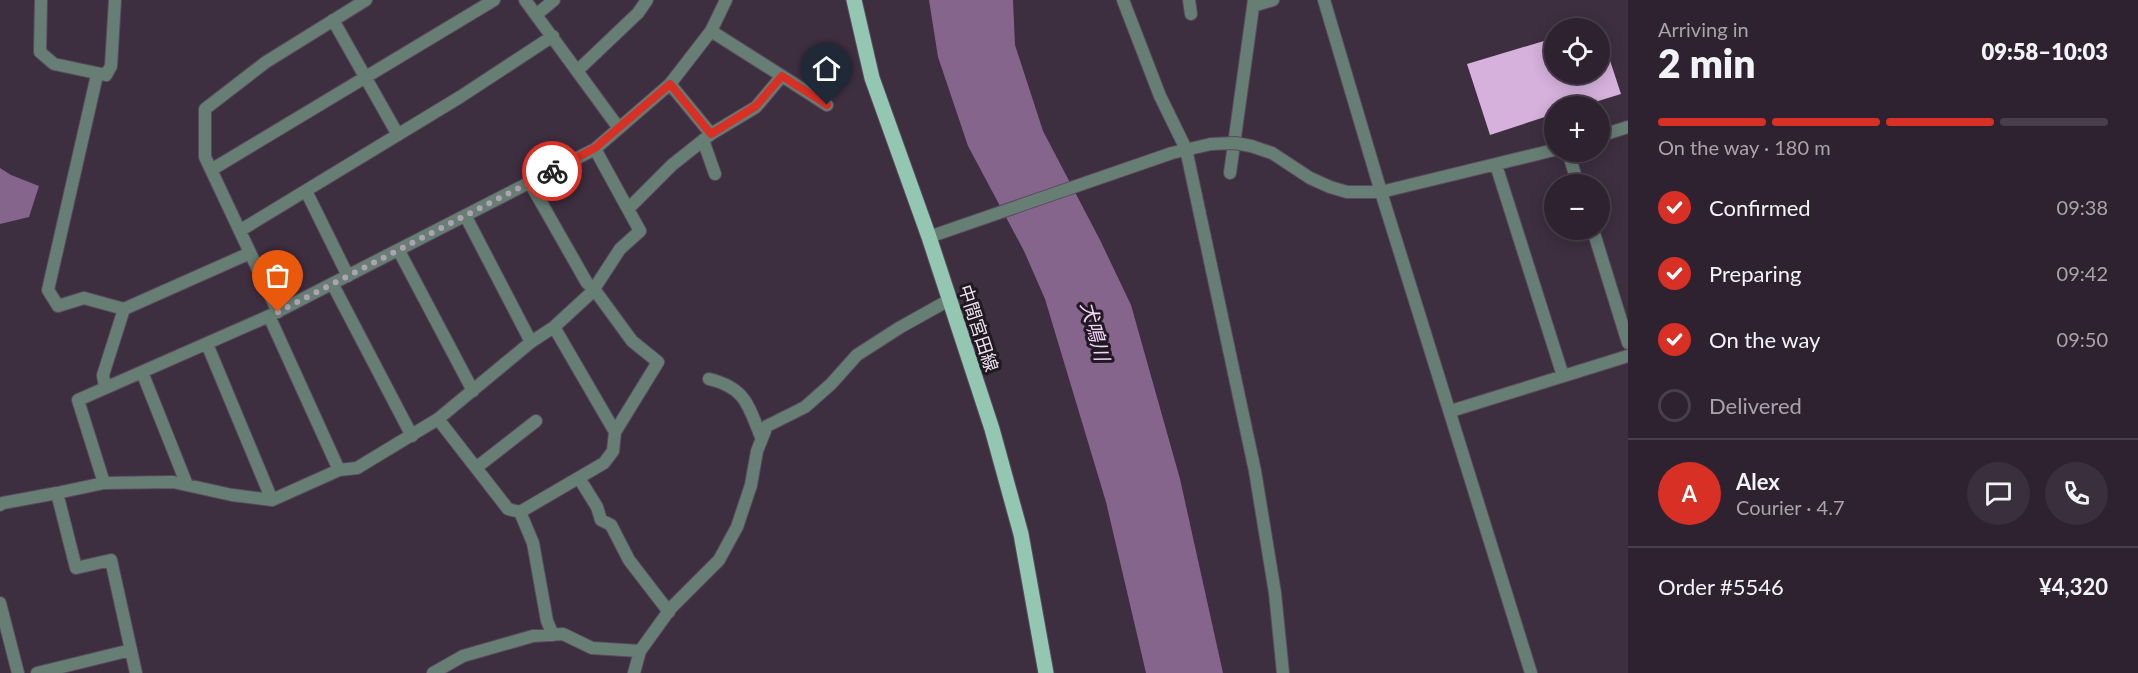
<!DOCTYPE html>
<meta charset="utf-8">
<style>
:root{--surface:#2e2230;--page:#3a2f3c;--text:#f1f3f6;--muted:#a7a4ab;--line:#493f4c;--accent:#d93025}
body{margin:0;font-family:Lato,"Noto Sans JP",sans-serif;background:var(--page);color:var(--text);height:100vh;display:flex;flex-direction:column;font-size:22px;white-space:nowrap}
*{box-sizing:border-box;margin:0}
p{font-size:20px;color:var(--muted)}
.icon{flex:none;width:33px;height:33px;fill:none;stroke:currentColor;stroke-width:2;stroke-linecap:round;stroke-linejoin:round}
.map{position:relative;flex:1;overflow:hidden}
.panel{display:flex;flex-direction:column;background:var(--surface);width:510px}
.panel>*{flex:none}
.fabs{position:absolute;left:1544px;top:18px;display:grid;gap:12px}
.fabs a{display:grid;place-items:center;width:66px;height:66px;border-radius:50%;background:var(--surface);box-shadow:0 3px 15px #0003,0 0 0 2px var(--line);font-size:30px}
.pin{position:absolute;display:grid;place-items:center;width:51px;height:51px;color:#fff;margin:-62px -26px;border-radius:50% 50% 50% 0;rotate:-45deg;box-shadow:0 0 6px #0007}
.pin .icon{rotate:45deg}
.courier{position:absolute;display:grid;place-items:center;width:60px;height:60px;margin:-30px;border:4px solid #d93025;border-radius:50%;background:#fff;color:#222;box-shadow:0 2px 8px #0007}
.overview em{font-style:normal;font-weight:800}
.overview div{display:flex;flex-direction:column-reverse}
.overview{display:flex;align-items:center;justify-content:space-between;height:102px;padding:0 30px}
h1{font-size:39px;font-weight:800;line-height:45px}
.bar{display:grid;grid-template-columns:repeat(4,1fr);gap:9px 6px;align-content:center;height:72px;padding:0 30px}
.bar i{height:8px;border-radius:4px;background:var(--line)}
.bar .on{background:var(--accent)}
.bar p{grid-column:span 4}
.line{display:flex;align-items:center;gap:15px;padding:0 30px;border-top:2px solid var(--line)}
.line div{flex:1}
.round{display:grid;place-items:center;flex:none;width:63px;height:63px;border-radius:32px;background:var(--page)}
ol{padding:0 30px;list-style:none}
li{display:flex;align-items:center;gap:18px;height:66px}
li p{margin-inline-start:auto}
li .icon{padding:6px;border-radius:50%;background:var(--accent);color:#fff;stroke-width:4}
li:last-child{color:var(--muted)}
li i{width:33px;height:33px;border:3px solid var(--line);border-radius:50%}
main{display:flex;flex:1;min-height:0}
.map>svg:first-child{display:block}
.water{fill:#86658d}
.building{fill:#d5b1dc}
.lines{fill:none;stroke-linecap:round;stroke-linejoin:round}
.minor-casing{stroke:#594b5c;stroke-width:14}
.tertiary-casing{stroke:#594b5c;stroke-width:14}
.primary-casing{stroke:#594b5c;stroke-width:17}
.minor{stroke:#667e74;stroke-width:12}
.tertiary{stroke:#667e74;stroke-width:12}
.primary{stroke:#94c7b2;stroke-width:15}
.tertiary-bridge-casing{stroke:#594b5c;stroke-width:14;stroke-linecap:butt}
.tertiary-bridge{stroke:#667e74;stroke-width:12}
.done{stroke:#aea2b0;stroke-width:6;stroke-dasharray:0 10.8}
.route{stroke:#d93025;stroke-width:8}
.labels{text-anchor:middle;dominant-baseline:central;stroke-width:6;stroke-linejoin:round;paint-order:stroke}
.street-label{font-size:18px;fill:#ebe1ed;stroke:#201922}
.water-label{font-size:20px;font-style:italic;fill:#f2d3f9;stroke:#201922}
</style>
<main>
<div class="map">
<svg width="1628" height="673" viewBox="0 0 1628 673">
<rect width="100%" height="100%" fill="#3d2e40"/>
<!-- water -->
<path class="water" d="M929,0H1013L1015,45L1043,131L1100,240L1131,305L1180,479L1223,673H1146L1106,502L1045,299L1024,251L968,146L938,57Z
M0,168L11,175L39,186L29,217L0,224Z"/>
<!-- building -->
<path class="building" d="M1601,33L1621,94L1582,106H1554V114L1490,135L1467,64L1554,38V74H1599V34Z"/>
<g class="lines">
<!-- minor casing -->
<g class="minor-casing">
<path id="minor" d="M41,0L40,52L54,64L106,75L111,66L115,0
M525,0L618,127
M1123,0L1160,96L1186,149L1255,471L1275,593L1283,673
M1189,0L1191,14
M1324,0L1381,192L1554,150
M1253,6L1273,0
M536,15L554,0
M333,20L398,135
M711,31L782,76L756,107L711,134
M577,71L638,13L647,0
M97,75L48,290L58,306L84,298L124,309L103,375L105,388
M782,76L827,105
M1599,136L1628,127
M703,140L715,174
M1568,152L1578,184
M1496,165L1563,376
M211,170L494,0
M1230,173L1254,0
M530,183L587,283L594,289L632,341L658,362L615,432L554,327
M306,191L348,276
M628,209L672,165L711,134L670,84
M466,217L531,342
M241,230L460,97L553,36
M1593,230L1628,343
M399,251L473,391
M333,285L412,436
M124,309L250,253
M278,312L205,157V109L266,62L366,0
M269,316L339,470
M207,344L272,500
M142,372L187,485
M709,379C746,388 748,405 761,437
M1451,411L1628,356
M438,419L508,509L520,512L604,463L613,451L615,432
M477,467L536,421
M579,478L597,507L601,520L611,525L629,560L669,612
M104,483L78,400L269,316L595,149L670,84L711,31L726,0
M0,505L3,503L57,493
M520,512L533,543L547,621L553,635
M0,603L18,673
M37,673L131,650
M136,673L111,560L76,568L57,493L104,483L173,482L232,495L272,500L339,470L357,468L438,419L531,342L554,327L592,292L620,249L640,231L595,149
M433,673L463,656L533,636L563,634L592,648L640,651
M634,673L640,651L671,608L719,560L737,527L751,485L757,451L767,426L805,407L831,384L857,355L899,328L949,300"/>
</g>
<!-- tertiary casing -->
<g class="tertiary-casing">
<path id="tertiary" d="M1251,146L1272,153L1310,178L1330,187L1347,192H1381L1531,673
M929,237L1172,153L1211,144"/>
</g>
<!-- primary casing -->
<g class="primary-casing">
<path id="primary" d="M854,0L872,78L929,237L992,429L1021,534L1046,673"/>
</g>
<!-- minor -->
<use href="#minor" class="minor"/>
<!-- tertiary -->
<use href="#tertiary" class="tertiary"/>
<!-- primary -->
<use href="#primary" class="primary"/>
<!-- tertiary-bridge casing -->
<g class="tertiary-bridge-casing">
<path id="tertiary-bridge" d="M1211,144L1235,143L1251,146"/>
</g>
<!-- tertiary-bridge -->
<use href="#tertiary-bridge" class="tertiary-bridge"/>
</g>
<g class="lines">
<!-- done -->
<path class="done" d="M278,312L552,171"/>
<!-- route -->
<path class="route" d="M552,171L595,148L670,84L711,134L756,106L782,76L827,105"/>
</g>
<g class="labels">
<!-- street labels -->
<g class="street-label">
<text transform="translate(979 328) rotate(72)">中間宮田線</text>
</g>
<!-- water labels -->
<g class="water-label">
<text transform="translate(1096 331) rotate(75)">犬鳴川</text>
</g>
</g>
</svg>
<div class="fabs">
<a><svg class="icon" aria-label="locate" viewBox="0 0 24 24"><circle cx="12" cy="12" r="6"/><path d="M12 2v4M12 18v4M2 12h4M18 12h4"/></svg></a>
<a>+</a>
<a>−</a>
</div>
<div class="pin" style="left:278px;top:312px;background:#ea580c"><svg class="icon" aria-label="bag" viewBox="0 0 24 24"><path d="M5 8h14l-1 12H6zM9 8a3 3 0 0 1 6 0"/></svg></div>
<div class="pin" style="left:827px;top:105px;background:#1f2937"><svg class="icon" aria-label="home" viewBox="0 0 24 24"><path d="M3 11l9-7 9 7M6 9v11h12V9"/></svg></div>
<div class="courier" style="left:552px;top:171px"><svg class="icon" aria-label="bike" viewBox="0 0 24 24"><circle cx="6" cy="16" r="4"/><circle cx="18" cy="16" r="4"/><path d="M6 16l4-8h5l3 8M10 8l3 8H6M13 5h3"/></svg></div>
</div>
<section class="panel">
<div class="overview"><div><h1>2 min</h1><p>Arriving in</p></div><em>09:58–10:03</em></div>
<div class="bar"><i class="on"></i><i class="on"></i><i class="on"></i><i></i><p>On the way · 180 m</p></div>
<ol>
<li><svg class="icon" aria-label="check" viewBox="0 0 24 24"><path d="M5 12l5 5 9-10"/></svg>Confirmed<p>09:38</p></li>
<li><svg class="icon" aria-label="check" viewBox="0 0 24 24"><path d="M5 12l5 5 9-10"/></svg>Preparing<p>09:42</p></li>
<li><svg class="icon" aria-label="check" viewBox="0 0 24 24"><path d="M5 12l5 5 9-10"/></svg>On the way<p>09:50</p></li>
<li><i></i>Delivered</li>
</ol>
<div class="line" style="height:108px"><b class="round" style="background:var(--accent);color:#fff">A</b><div><b>Alex</b><p>Courier · 4.7</p></div><a class="round"><svg class="icon" aria-label="chat" viewBox="0 0 24 24"><path d="M4 5h16v11H9l-5 4z"/></svg></a><a class="round"><svg class="icon" aria-label="phone" viewBox="0 0 24 24"><path d="M5 4h4l2 5-3 2q2 4 5 5l2-3 5 2v4C11 20 4 13 5 4z"/></svg></a></div>
<div class="line" style="height:78px"><div>Order #5546</div><b>¥4,320</b></div>
</section>
</main>
